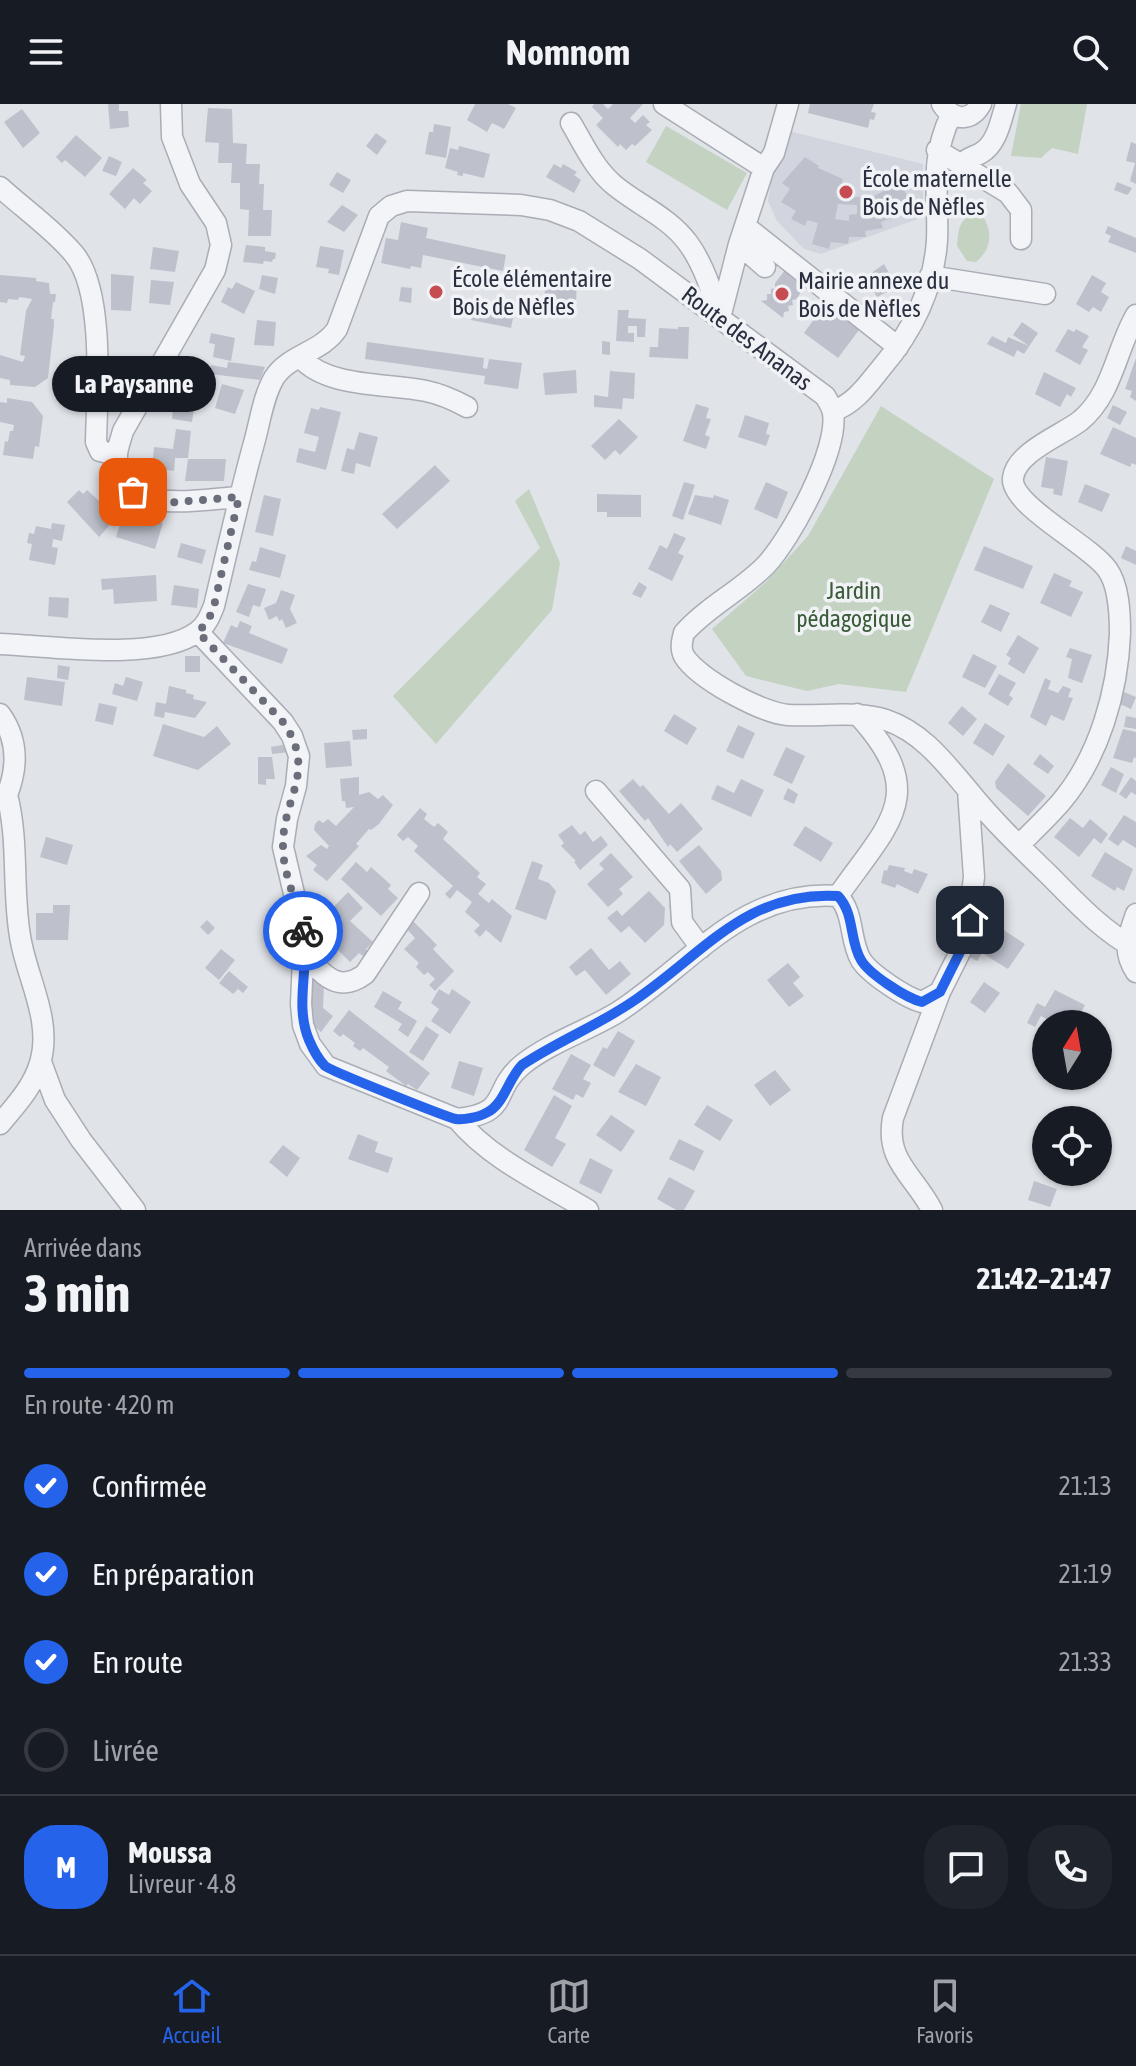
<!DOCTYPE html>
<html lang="fr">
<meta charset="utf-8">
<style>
:root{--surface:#171b24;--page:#20242c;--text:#f1f3f6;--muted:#9ea1a6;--line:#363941;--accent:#2563eb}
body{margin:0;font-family:"Asap Condensed",sans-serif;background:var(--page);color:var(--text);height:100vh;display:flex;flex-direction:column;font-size:30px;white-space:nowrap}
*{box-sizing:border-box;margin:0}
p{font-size:26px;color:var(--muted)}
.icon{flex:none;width:44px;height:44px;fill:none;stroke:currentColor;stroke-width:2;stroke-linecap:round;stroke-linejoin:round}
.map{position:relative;height:1106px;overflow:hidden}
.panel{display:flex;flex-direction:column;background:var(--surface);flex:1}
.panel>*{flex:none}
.needle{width:52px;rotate:11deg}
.controls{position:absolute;left:1032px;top:906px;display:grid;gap:16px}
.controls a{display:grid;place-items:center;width:80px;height:80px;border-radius:50%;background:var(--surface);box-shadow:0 2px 6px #0004;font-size:40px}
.pin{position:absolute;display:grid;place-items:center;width:68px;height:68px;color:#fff;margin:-34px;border-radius:16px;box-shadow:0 4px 12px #0006}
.courier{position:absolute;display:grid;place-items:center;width:80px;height:80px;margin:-40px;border:6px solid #2563eb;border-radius:50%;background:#fff;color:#222;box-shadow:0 2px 10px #0007}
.bubble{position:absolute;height:56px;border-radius:28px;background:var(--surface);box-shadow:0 2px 6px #0004;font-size:26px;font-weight:700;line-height:56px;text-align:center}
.overview em{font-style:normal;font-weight:700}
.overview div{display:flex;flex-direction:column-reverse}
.overview{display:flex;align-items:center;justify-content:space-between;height:136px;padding:0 24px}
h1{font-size:52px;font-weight:700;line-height:60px}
.bar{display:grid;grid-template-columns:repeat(4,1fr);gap:12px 8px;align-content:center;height:96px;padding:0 24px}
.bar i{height:10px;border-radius:6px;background:var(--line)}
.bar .selected{background:var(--accent)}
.bar p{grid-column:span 4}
.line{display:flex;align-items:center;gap:20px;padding:0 24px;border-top:2px solid var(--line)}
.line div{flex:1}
.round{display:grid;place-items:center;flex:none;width:84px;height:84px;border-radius:32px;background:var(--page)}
ol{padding:0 24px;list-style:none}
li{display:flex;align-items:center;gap:24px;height:88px}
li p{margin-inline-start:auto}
li .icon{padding:8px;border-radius:50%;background:var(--accent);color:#fff;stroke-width:4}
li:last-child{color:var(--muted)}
li i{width:44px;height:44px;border:4px solid var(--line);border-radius:50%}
header{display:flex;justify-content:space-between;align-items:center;height:104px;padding:0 24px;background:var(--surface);font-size:36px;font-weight:700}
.dock{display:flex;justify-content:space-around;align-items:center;height:112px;border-top:2px solid var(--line);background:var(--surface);font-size:22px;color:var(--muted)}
.dock a{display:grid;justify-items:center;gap:4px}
.dock .selected{color:var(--accent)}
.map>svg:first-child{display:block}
.built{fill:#d2d5dd}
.green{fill:#c4d2c2}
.building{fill:#bec1cb;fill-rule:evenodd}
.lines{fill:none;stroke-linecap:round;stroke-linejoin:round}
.minor-casing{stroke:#a9adb5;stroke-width:23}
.minor{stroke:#f3f4f7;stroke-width:20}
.done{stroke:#6a6e7a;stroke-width:8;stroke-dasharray:0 14.4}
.route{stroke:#2563eb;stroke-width:10}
.poi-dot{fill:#c64c52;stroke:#f0f2f6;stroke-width:3}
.labels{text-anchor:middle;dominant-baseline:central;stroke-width:7;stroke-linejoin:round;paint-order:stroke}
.poi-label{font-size:24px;fill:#2a2f3f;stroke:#f0f2f6;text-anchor:start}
.street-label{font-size:24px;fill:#2a2f3f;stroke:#f0f2f6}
.park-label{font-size:24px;fill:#3b5a38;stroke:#f0f2f6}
</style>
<header><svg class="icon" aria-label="menu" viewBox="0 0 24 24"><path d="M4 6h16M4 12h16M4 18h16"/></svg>Nomnom<svg class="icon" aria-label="search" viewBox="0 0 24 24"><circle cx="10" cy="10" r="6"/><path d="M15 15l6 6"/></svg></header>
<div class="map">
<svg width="1136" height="1106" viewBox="0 0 1136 1106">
<rect width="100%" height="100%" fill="#e0e3e8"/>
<!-- built -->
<path class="built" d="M789,27L923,60V113L821,150L804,145L777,117L768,97L771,78Z"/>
<!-- green -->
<path class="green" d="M1021,0H1087L1078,50L1052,44L1041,54L1011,52Z
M666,22L747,69L727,106L646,58Z
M976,109L982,111C993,127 992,145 976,158L967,157L957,142C958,126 959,114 976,109Z
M881,302L994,375L906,588L839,580L807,587L746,572L712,525L766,478L808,432Z
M529,385L560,459L552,506L436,640L393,592L540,444L515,397Z"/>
<!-- building -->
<path class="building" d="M108,0H119V7H128L129,23L110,25Z
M475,0H508L516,4L504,25L492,19L487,28L467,16Z
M594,0H603L608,5L613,0H643L630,14L635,19L643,11L650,18L646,21L652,26L635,42L632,40L626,46L620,40L618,43L596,21L603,14L592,3Z
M810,0H874L871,8L876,9L874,16L870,15L868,24L808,9Z
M208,4L232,5L233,39L247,40L246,60H260L259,80H264L263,106H272L271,132H248L249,106L240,105V79H231L232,59H218L219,39L205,38Z
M22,5L40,29L23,44L4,18Z
M434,20L451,23L446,54L425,50L429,28H433Z
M376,29L387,37L377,51L366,42Z
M76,31L102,54L85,73L65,56L62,59L56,53Z
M1131,38L1136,40V80L1130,77L1135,59L1126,57Z
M459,42L490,50L484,74L463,69V72L457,71L458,68L445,64L450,44L458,46Z
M109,52L122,58L116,72L102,67Z
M805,53L819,62L818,64L843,75L839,94L874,92L900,79L911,99L895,107L898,112L881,118L883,124L865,127L866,133H849L848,140L831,138L829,145L812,140L818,119L807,116L805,122L791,115L796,107L781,98L790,85L782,79ZM838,100L857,101V110L849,111V117L835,115Z
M554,60L561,64L563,60L577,68L574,71L581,76L574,89L546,73Z
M133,64L147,76L143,79L152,87L140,100L134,94L125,105L109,90Z
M337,68L351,76L343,89L329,81Z
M1117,78L1132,84L1129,89L1127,91L1114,86Z
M342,101L358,111L344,128L327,118Z
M401,118L428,124L426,134L506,151L503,167L423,151L421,164L411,162L410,165L381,159L386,134L398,136Z
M1108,122L1136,134V149L1108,138L1111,132L1105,129Z
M246,141L265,143V147L276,149L275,155H273L272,158L264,157L263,160L243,158Z
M320,142L344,146L339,171L328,169L329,165L316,163Z
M153,143L179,147L175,168L150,165Z
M884,160L897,183L877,193L866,173Z
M785,166L804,181L797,195L792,196L793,201L788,202L789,207L784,208L783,214L761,197L767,196V190H771V185L775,184V179Z
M111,170L134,172L131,207L111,206Z
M544,170L577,174L576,198L545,194Z
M0,171L36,174V177L49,179L50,190H56L55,198H53L51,215H54V221L48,274L35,283L10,281V276L0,274V251L23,258L25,252L20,251L26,207L32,195L19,193L18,196L8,195L7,199L0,198Z
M262,171L278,174L275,190L259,185Z
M1092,171L1106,179L1101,188L1109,193L1101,208L1093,203L1089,208L1076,200Z
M151,176L174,178L170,201L149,199Z
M236,178L255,187L244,210L221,198L228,183L232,185Z
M401,183L412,184L411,199L399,197Z
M827,197L862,222L838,254L804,229Z
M474,201L514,209L511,224L471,216Z
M618,206H629L628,214L646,215L645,233H637V222H628V229H634V238L616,237Z
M257,216L276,218L274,242L254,241Z
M1022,218L1038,229L1024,250L1017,246L1014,253L987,240L992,232L1006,239L1008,233L1029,242L1013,231Z
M678,223H689L688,255L649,253L650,243H658L659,224L678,225Z
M1068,225L1074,228L1076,225L1089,232L1082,243L1088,246L1080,261L1055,247Z
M211,229L235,234L231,257L213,253L215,240L209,239Z
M602,237L610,238V251L602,250Z
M367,238L484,254L483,264L487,265L489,255L522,259L518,285L484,280L485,272L365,255Z
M1136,254V297L1130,293L1132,287L1125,285Z
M228,258L245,260L265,263L260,276L210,270L211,261L227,264Z
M576,266L577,289L545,291L543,269Z
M610,267L635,269L634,295L623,294L622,305L594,303V291L608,293Z
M1044,268L1076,284L1071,293L1067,290L1060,303L1035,290Z
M222,280L244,286L235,310L215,304Z
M175,285L196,288L192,318L172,315Z
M7,294L32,298L43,312L39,343L35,342L33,355L3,351L5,337L8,338L10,327H13L14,321L0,318V298L7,299Z
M696,300L709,304L706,314L711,315L705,331L710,333L706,345L683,337Z
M1113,301L1127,308L1120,321L1107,314Z
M320,303L341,308L326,366L296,358L299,344L315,348L319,333L304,329L311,304L319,306Z
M745,311L769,319L766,330L770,331L766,342L738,333Z
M619,315L638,333L620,351L615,346L605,356L591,342Z
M1113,323L1136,334V361L1132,359L1130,363L1100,350Z
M176,325L191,327L188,354H175L174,367L152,364L154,343L173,345Z
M359,328L378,333L370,363L356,359L354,370L341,367L347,344L354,346Z
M1046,353L1068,357L1062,392L1053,390L1054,385L1041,383Z
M188,355H226L224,377H185Z
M435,361L450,377L397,425L382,410Z
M684,378L695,381L683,416L672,412Z
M766,378L788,388L777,415L754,405Z
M1085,380L1110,390L1102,408L1078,398Z
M79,386L83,390L87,386L117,413L99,433L67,398Z
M597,390L641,391V413H607V408H597Z
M264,391L281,395L273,432L255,428Z
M695,391L713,394L714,391L729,396L721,421L688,410Z
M124,408L163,419L155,445L116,433Z
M52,419L65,421L62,437L53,435L52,443L58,444L55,461L29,456L32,440L27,439L29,429L34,430L36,422L51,425Z
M674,429L686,434L678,449L684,452L672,477L648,465L660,441L667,445Z
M181,439L206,446L202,460L177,453Z
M984,442L1033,462L1023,485L974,466Z
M1126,442L1136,447V461L1121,454Z
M260,443L286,451L280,474L249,466L252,457L256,458Z
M1054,469L1072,477L1069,482L1083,488L1071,513L1040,499Z
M156,471L157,497L114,500L113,485L102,486L101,475Z
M639,478L647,483L641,494L632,490Z
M248,480L266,485L260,503L253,501L249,513L236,508Z
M174,481L199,485L197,504L171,501Z
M281,486L295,491L290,505L297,519L286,524L282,515L279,517L277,512L269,516L264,504L276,499Z
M49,493L69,494L68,514L48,512Z
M990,500L1010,509L1001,528L981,518Z
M240,517L252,522L249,529L288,545L282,560L223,539L231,521L237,524Z
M1018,531L1039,544L1024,570L1008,560L1011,554L1006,551Z
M1070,544L1092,551L1082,579L1068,574L1072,555L1066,553Z
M973,550L997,562L985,584L962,573Z
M185,552H200V568H185Z
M58,561L70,563L68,576L57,574Z
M999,570L1016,579L1009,591L1013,594L1008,602L988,590Z
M27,573L65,578L62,602L24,596Z
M126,573L143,578L137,597L112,590L115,579L123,582Z
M1045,574L1051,577L1048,585L1058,589L1063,582L1071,585L1068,593L1073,594L1064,617L1051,611L1046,622L1030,613Z
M169,582L186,586V589L194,591L193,595L207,598L195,614L165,608L164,614L154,612L156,598L166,600Z
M1124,588L1136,593L1131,605L1120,600Z
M99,599L117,603L113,621L95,617Z
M962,602L977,615L963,632L948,619Z
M674,610L697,624L687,641L664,627Z
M1126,612L1136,614V625L1124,623Z
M985,619L1005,632L993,652L973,639Z
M163,620L204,633L217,622L231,640L198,666L153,652Z
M738,621L755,629L743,655L726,647Z
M367,625V635L353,636L352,626Z
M1123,625L1136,628V654L1134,653L1132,659L1113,654Z
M350,637L352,662L326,664L324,639Z
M287,640L290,648L272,650L271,643Z
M786,643L805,652L792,680L773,671Z
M1040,650L1054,662L1048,670L1033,660Z
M258,653H272L275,675H266V681L258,680Z
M1008,659L1046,692L1028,712L996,684L995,678Z
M1111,663L1124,670L1116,689L1101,681Z
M359,673V691L369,688L378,695L383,691L393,701L379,720L371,726L369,725L356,740L359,742L327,777L313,766L317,761L306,752L321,741L327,745L329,742L314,726L315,720L319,716L323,719L328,715L336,722L354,703L346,704L345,697H342L340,675Z
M1131,673L1136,677V691L1131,688L1126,695L1119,690Z
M633,675L640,683L643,681L669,710L681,699L703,725L677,748L670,740L668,743L648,714L645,717L619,687Z
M741,675L764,686L751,713L711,695L717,681L734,689Z
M788,684L798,690L794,700L783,695Z
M420,704L427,710L424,715L434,723L438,719L448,728L443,735L480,769L477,773L486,780L478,790L489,799L492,795L512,812L501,839L486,826L480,833L474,827L480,821L465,808L472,798L457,786L450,795L445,790L453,782L414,747L418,742L408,733L403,737L397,731Z
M1124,711L1136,718V744L1123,736L1118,742L1108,735Z
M1070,714L1083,724L1090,715L1108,730L1101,740L1094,734L1079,753L1054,733Z
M572,721L580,731L585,727L593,738L601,732L608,741L580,766L574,758L576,757L561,742L564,739L558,731Z
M805,722L833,739L821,758L793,741Z
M46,733L73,741L67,761L40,753Z
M699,741L721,767L722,776L706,790L679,757Z
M1105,748L1133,765L1124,787L1117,783L1115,787L1091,772Z
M611,749L633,773L619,785L623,790L608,803L587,780L604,765L599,760Z
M532,757L543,761L538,775L549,779L556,787L546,816L515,805Z
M356,758L367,768L371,763L391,781L388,785L398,794L381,812L341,775Z
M889,761L905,764L904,767L912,770L914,765L928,770L918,790L897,780L895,784L881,779L884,766L887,767Z
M649,787L665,804L664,821L645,839L629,822L621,829L607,814L617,806L622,812Z
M348,788L363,804L350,817L373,838L366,845L368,848L364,853L359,849L350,858L329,837L342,825L327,810Z
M53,801H70L68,836H36V809H53Z
M207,816L215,824L208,831L200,823Z
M413,817L437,841L433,845L454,867L435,887L429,881L435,875L428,868L424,871L416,863L419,859L404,845L415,834L406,824Z
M987,823L995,829L999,823L1025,840L1008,865L982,849L977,857L968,852Z
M591,844L609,866L620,857L631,870L606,891L585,866L576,872L569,863Z
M221,845L235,856L219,876L205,864Z
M788,859L800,873L793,879L804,892L789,903L767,876Z
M229,867L248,883L243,889L238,885L233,890L219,879Z
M313,873L324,880L323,904L333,912L321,928L310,919Z
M984,878L1000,889L985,909L970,898Z
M439,885L449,891L452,885L471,898L450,930L431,917L439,905L431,899Z
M1055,886L1085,901L1075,920H1056L1041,912L1035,923L1027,919L1037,899L1045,903Z
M383,887L402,898L398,905L417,917L408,933L398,926L402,920L374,903Z
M349,906L430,969L417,986L408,980L406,982L386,967L389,963L363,944L360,947L353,942L355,939L343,930L340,933L333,927Z
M426,922L439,931L423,957L409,948Z
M618,927L635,937L614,973L593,961L603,943L607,945Z
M571,950L591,961L583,975L591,979L583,994L576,990L573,996L552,985Z
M459,957L483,964L474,992L451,984Z
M636,960L661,973L646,1002L618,988Z
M775,966L791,986L770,1002L754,981Z
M554,991L572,1002L555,1034L566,1040L552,1063L524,1046Z
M707,1001L733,1016L720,1037L694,1021Z
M611,1011L635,1027L621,1048L596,1031Z
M358,1030L378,1038L375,1048L393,1054L388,1069L348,1055Z
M679,1035L704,1047L694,1067L669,1055Z
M283,1041L300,1054L287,1073L269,1058Z
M590,1054L613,1066L601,1090L579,1079Z
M669,1073L695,1087L684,1106H676L657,1095Z
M1034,1077L1057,1085L1050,1103L1028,1096Z"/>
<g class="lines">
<!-- minor casing -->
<g class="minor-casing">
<path id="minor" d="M171,0L172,33L190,80L216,119L221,141L215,166L123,327C121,335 117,344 117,352C111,414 203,395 239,393
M664,0L764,64
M942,0C953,17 971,18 981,0
M571,19C584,41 594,64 614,81C638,101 669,113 688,139C704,161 712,188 720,214
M937,46L1008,89L1021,106V135
M963,59C969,53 974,53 981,49C997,40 1001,16 1006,0
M0,83C24,105 53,125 74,150C105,187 97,291 96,338L100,347L117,351
M745,122L898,243
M739,140L765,163
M930,172L1045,190
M720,214L739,140L764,64L774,49L788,0
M301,254C328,284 387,279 426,287C441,290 454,296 467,303
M833,307C855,300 868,280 882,263C912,228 934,184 937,136C939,89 929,57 951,11
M198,528L283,618L292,632L299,652L296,682L287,715L283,743L304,832L301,900L303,921L310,940L326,962L457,1015
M0,540C51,542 156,558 197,528C206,522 210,512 214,502C227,448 239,393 254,339C260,318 263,293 274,274C288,251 322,248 337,225L379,112L391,102L407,97L521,101L550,106L579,117L640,155L825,292C828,297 832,303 833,309C839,346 791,434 766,461C742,486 708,502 684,529C682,537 680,544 684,552C698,575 762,609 788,611C821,613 854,606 886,616C922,628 945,659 968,686C992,716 1020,743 1048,770C1076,798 1101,826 1136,845
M0,610C18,635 18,663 7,691L0,694
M596,687L680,785L682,818L701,844
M1019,741C1033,727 1048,713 1061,698C1099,653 1118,587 1120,529C1120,509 1119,481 1107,465C1090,441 1010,401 1013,374C1016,348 1062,331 1080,317C1113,290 1116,245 1136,211
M838,792C889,719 931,690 857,610
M1136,810C1128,833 1122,847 1136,868
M305,853C325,871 338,890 365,870L419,789
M41,958L55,996L81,1036L135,1106
M0,1020C16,1001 33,983 40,959C53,916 26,873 20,832C12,785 19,737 7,691
M588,1106C543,1079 490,1055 457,1015C512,1009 490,988 522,961C549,939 589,926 618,908C692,860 742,785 838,792C855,810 849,836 861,856C870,870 906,894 922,898L940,888
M932,1106C914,1071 885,1057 893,1014L940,888L966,836L974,773L968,686"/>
</g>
<!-- minor -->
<use href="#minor" class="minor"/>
</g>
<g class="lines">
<!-- done -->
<path class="done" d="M133,388L164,399L239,393L214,502L208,517L198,528L283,618C318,668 282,693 283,743C283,771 298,799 303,827"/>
<!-- route -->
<path class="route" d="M303,827C310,864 294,900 309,936C312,943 319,956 325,962C331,967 446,1013 456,1015C464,1016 479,1013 486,1009C504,1001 508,975 522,961C558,937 599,921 635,896C703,850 747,786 838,792C855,810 849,836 861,856C869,870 906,894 922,898L940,888L966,836L970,816"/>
</g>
<!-- markers -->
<g class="poi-dot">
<circle cx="846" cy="88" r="8"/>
<circle cx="436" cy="188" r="8"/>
<circle cx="782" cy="190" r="8"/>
</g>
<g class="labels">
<!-- poi labels -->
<g class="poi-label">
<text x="862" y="74">École maternelle<tspan x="862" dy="28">Bois de Nèfles</tspan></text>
<text x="452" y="174">École élémentaire<tspan x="452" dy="28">Bois de Nèfles</tspan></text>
<text x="798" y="176">Mairie annexe du<tspan x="798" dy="28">Bois de Nèfles</tspan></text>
</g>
<!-- street labels -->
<g class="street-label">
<text transform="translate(747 234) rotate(37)">Route des Ananas</text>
</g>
<!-- park labels -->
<g class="park-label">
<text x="854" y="486">Jardin<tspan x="854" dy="28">pédagogique</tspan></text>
</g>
</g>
</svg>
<div class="controls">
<a><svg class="needle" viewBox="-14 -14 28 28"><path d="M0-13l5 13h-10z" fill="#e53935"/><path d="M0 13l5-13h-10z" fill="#9ea1a6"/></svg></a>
<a><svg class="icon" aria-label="locate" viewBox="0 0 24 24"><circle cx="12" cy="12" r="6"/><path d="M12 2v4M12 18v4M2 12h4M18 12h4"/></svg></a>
</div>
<div class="pin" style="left:133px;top:388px;background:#ea580c"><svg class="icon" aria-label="bag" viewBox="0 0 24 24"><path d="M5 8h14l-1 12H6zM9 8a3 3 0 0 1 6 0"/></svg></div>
<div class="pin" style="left:970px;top:816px;background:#1f2937"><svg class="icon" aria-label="home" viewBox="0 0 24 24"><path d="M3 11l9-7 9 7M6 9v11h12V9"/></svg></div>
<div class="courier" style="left:303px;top:827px"><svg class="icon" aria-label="bike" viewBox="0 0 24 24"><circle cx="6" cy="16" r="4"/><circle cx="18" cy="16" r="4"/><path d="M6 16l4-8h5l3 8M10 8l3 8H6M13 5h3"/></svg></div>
<div class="bubble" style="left:52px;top:252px;width:164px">La Paysanne</div>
</div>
<section class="panel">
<div class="overview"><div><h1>3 min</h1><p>Arrivée dans</p></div><em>21:42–21:47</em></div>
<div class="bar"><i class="selected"></i><i class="selected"></i><i class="selected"></i><i></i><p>En route · 420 m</p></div>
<ol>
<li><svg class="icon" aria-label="check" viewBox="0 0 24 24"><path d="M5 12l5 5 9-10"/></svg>Confirmée<p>21:13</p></li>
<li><svg class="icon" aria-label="check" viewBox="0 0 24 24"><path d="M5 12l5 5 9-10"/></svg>En préparation<p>21:19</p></li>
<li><svg class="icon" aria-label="check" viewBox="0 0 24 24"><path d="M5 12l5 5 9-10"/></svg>En route<p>21:33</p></li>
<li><i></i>Livrée</li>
</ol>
<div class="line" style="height:144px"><b class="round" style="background:var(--accent);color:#fff">M</b><div><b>Moussa</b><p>Livreur · 4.8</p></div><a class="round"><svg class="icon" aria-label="chat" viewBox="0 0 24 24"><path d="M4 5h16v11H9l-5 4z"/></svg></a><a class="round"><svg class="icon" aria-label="phone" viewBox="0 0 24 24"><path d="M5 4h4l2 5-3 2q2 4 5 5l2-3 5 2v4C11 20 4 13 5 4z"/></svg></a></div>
</section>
<nav class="dock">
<a class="selected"><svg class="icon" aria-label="home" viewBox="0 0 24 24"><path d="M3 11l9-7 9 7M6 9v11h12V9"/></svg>Accueil</a>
<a><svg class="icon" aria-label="map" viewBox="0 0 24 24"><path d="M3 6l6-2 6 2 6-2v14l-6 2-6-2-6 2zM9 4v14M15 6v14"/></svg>Carte</a>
<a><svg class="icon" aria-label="saved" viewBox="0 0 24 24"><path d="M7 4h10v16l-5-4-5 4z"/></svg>Favoris</a>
</nav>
